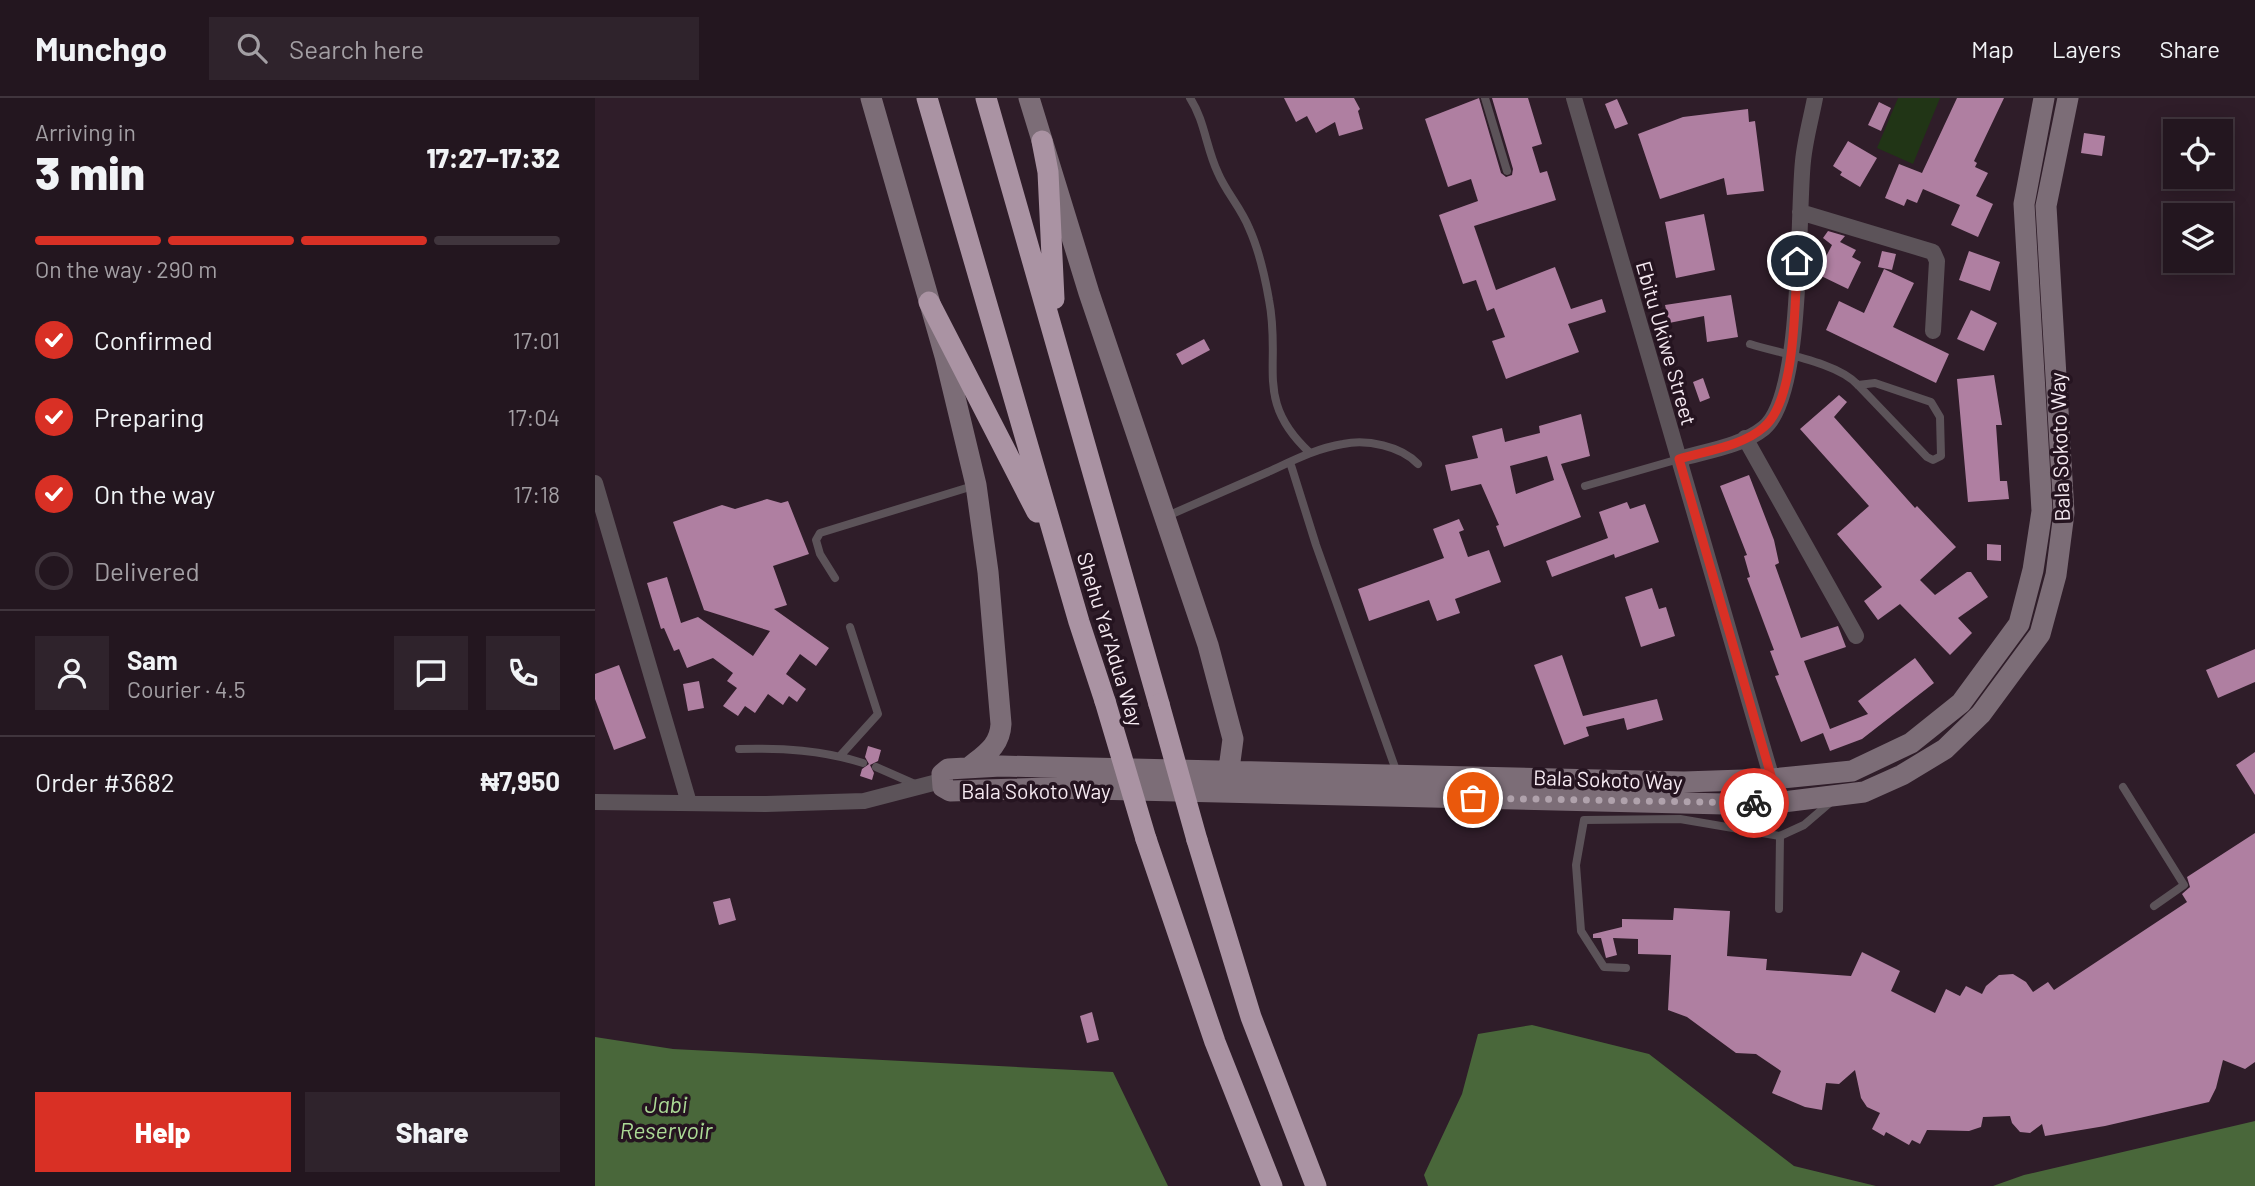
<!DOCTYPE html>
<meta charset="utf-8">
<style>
:root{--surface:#23161f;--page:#2f232c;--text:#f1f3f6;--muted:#a39fa4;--line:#40353d;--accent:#d93025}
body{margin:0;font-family:Barlow,sans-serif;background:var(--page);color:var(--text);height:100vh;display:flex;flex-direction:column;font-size:26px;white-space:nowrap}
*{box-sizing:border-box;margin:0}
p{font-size:23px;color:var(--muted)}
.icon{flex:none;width:38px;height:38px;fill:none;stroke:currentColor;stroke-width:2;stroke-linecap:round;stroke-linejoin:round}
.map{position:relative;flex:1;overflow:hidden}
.drawer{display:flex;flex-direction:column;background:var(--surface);width:595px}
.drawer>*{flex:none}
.buttons{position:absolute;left:1568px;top:21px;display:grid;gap:14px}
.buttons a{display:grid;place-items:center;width:70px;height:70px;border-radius:0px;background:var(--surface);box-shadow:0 4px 18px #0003,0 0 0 2px var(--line);font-size:35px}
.pin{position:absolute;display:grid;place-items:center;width:60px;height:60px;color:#fff;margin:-30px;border:4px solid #fff;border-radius:50%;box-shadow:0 2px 7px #0007}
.courier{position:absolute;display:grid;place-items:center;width:70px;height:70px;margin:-35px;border:5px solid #d93025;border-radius:50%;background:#fff;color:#222;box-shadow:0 2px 9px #0007}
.summary em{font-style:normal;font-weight:800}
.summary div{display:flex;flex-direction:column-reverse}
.summary{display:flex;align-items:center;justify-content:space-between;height:119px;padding:0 35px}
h1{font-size:46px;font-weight:800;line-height:52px}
.bar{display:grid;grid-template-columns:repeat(4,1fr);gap:10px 7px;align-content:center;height:84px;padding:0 35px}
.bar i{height:9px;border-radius:5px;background:var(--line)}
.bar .selected{background:var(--accent)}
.bar p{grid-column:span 4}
.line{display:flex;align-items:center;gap:18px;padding:0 35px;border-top:2px solid var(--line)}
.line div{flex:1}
.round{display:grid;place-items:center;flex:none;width:74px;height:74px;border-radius:0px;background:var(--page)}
ol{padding:0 35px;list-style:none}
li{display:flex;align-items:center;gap:21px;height:77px}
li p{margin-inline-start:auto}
li .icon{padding:7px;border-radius:50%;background:var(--accent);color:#fff;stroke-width:4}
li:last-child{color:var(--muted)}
li i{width:38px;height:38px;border:4px solid var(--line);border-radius:50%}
.cta{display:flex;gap:14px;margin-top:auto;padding:14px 35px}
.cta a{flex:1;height:80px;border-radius:0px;background:var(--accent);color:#fff;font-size:28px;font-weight:800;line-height:80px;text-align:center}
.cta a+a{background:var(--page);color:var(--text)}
header{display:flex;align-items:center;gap:42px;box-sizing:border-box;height:98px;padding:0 35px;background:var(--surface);border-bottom:2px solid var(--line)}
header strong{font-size:33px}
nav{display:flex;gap:38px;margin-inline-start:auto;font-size:24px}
.search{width:490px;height:63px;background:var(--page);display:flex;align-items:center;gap:18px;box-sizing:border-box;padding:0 24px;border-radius:0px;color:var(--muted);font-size:26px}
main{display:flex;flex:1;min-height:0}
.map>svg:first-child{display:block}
.green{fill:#213516}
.water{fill:#49673a}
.building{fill:#af7fa1;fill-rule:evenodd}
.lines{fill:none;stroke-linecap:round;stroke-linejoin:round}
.lane{stroke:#5c5359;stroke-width:8}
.street{stroke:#5c5359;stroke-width:16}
.secondary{stroke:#7c6d77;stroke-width:21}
.highway{stroke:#aa93a3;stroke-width:21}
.highway-bridge{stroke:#aa93a3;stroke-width:21}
.done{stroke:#b0a2ac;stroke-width:7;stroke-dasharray:0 12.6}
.route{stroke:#d93025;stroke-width:9}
.labels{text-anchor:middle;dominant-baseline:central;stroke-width:7;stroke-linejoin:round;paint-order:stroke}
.street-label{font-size:21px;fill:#f6eaf2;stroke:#251420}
.water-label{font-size:23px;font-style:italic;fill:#acdb96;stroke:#251420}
</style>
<header>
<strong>Munchgo</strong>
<div class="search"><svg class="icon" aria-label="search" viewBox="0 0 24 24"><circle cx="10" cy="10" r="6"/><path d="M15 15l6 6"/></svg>Search here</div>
<nav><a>Map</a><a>Layers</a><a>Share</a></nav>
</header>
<main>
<section class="drawer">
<div class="summary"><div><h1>3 min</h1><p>Arriving in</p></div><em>17:27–17:32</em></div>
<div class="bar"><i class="selected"></i><i class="selected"></i><i class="selected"></i><i></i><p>On the way · 290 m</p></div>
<ol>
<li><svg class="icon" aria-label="check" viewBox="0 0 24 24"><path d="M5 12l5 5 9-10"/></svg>Confirmed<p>17:01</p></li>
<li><svg class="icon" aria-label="check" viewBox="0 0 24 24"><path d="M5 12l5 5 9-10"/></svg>Preparing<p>17:04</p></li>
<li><svg class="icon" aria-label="check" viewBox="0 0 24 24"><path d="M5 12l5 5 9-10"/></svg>On the way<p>17:18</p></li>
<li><i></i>Delivered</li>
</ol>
<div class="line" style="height:126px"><a class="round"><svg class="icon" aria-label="person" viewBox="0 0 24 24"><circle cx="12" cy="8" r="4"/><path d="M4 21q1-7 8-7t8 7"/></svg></a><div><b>Sam</b><p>Courier · 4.5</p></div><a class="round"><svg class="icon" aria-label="chat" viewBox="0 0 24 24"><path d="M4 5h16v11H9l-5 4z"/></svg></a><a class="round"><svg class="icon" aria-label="phone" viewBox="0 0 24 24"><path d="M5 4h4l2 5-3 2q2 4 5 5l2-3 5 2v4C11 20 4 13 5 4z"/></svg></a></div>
<div class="line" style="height:91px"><div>Order #3682</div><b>₦7,950</b></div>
<div class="cta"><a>Help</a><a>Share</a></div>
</section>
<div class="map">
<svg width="1660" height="1088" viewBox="0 0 1660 1088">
<rect width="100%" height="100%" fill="#2f1d29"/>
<!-- green -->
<path class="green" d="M1303,0H1345L1318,66L1282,50Z"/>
<!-- water -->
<path class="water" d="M937,927L1054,956L1199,1068L1281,1088H833L829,1077L867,996L883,936Z
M0,939L78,951L518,974L573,1088H0Z
M1660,1023V1088H1398L1429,1077Z"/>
<!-- building -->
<path class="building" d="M689,0H759L765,11L763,13L768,31L744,38L740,24L721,35L712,18L701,24Z
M884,0L906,75L911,79L917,77L918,71L897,0H933L947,46L937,49L945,75L952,73L961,102L879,128L901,192L960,169L976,211L1007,201L1011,214L973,226L984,254L911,281L897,243L910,239L899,210L892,213L881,182L868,186L844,117L883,103L876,81L853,89L830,21Z
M1362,0H1409L1379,63L1382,65L1380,69L1393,75L1381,98L1398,106L1383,139L1356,127L1365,107L1328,91L1322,105L1312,101L1309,108L1290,100L1304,66L1327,75Z
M1022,1L1033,26L1020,31L1010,6Z
M1284,4L1296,10L1286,33L1273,27Z
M1153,11L1154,24L1160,23L1169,93L1132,97L1129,80L1065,101L1043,36L1088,19Z
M1489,35L1510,38L1507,58L1486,55Z
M1253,43L1282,60L1265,89L1245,77L1247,74L1238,68Z
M1109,116L1120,172L1081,180L1070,124Z
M1233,133L1250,138L1245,144L1261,152L1257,159L1266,164L1253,191L1222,176L1237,147L1228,140Z
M1287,153L1301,156L1297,172L1283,169Z
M1374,153L1405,164L1395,193L1364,182Z
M1289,171L1319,185L1298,229L1354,256L1341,285L1231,232L1244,203L1269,215Z
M1136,197L1143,239L1112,244L1109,218L1074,225L1070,207Z
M1376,212L1402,225L1389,253L1362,241Z
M609,241L615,252L587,267L581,256Z
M1399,277L1407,327H1401L1405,383H1412L1414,401L1373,404L1362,281Z
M1108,280L1115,300L1105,304L1098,284Z
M1244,297L1252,304L1239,319L1320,410L1322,408L1361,449L1325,482L1340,497L1372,474H1376L1393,499L1363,520L1377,535L1355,557L1305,506L1283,522L1269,503L1287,489L1242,436L1274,408L1205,331Z
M986,316L995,358L966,366L986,419L909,449L901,428L904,427L886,386L856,393L850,367L883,360L877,338L907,330L910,344L945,335L944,328ZM952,358L959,382L921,396L915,368Z
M1154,377L1179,442L1184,465L1180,467L1206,540L1243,528L1251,549L1209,563L1235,631L1273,616L1263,603L1320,560L1339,585L1267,641L1235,653L1228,635L1206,644L1180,578L1184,577L1175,553L1179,552L1152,480L1155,479L1149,458L1152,457L1125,388Z
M172,401L186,405L193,403L214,456L178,468L192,507L179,511L234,550L221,568L205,556L191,576L211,591L202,604L194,598L188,607L173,596L160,615L150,608L143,618L128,608L142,590L132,583L138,575L118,560L92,570L84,551L79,553L69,530L66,531L52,485L72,479L86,525L103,519L158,558L175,533L109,512L78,424L127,407L140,411Z
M1032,404L1035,411L1050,406L1064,444L1020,460L1019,456L957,479L951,463L1013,440L1004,414Z
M864,421L869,432L864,434L873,459L894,452L906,484L860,501L865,515L842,523L834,502L774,523L763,491L849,460L838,431Z
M1392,446L1406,447V463L1392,462Z
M1057,490L1064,511L1071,509L1080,538L1046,549L1030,499Z
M1660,551V584L1623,600L1611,572Z
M967,557L988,618L1062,601L1068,622L1032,632L1029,620L991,629L994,638L969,647L939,567Z
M24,567L51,640L19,652L0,601V576Z
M104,583L109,610L93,613L88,586Z
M273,648L286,652L283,663L275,667L279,675L277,682L265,678L267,671L274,666L270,659Z
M1660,654V697L1641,667Z
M1660,735V964L1650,971L1628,962L1621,990L1614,1004L1510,1028L1450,1038L1447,1026L1435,1035L1425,1034L1417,1025L1415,1018L1388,1019L1386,1029L1374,1033L1332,1032L1325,1046L1317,1042L1314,1047L1291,1034L1289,1038L1277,1031L1285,1015L1272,1009L1266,1000L1260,972L1244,986L1231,985L1227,1012L1210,1009L1177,995L1186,973L1161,956L1141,955L1092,919L1073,912L1076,857L1043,856V841L1018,840L1022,857L1011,860L1006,840H998V836L1027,829V821L1078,822L1079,810L1135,813L1132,858L1172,861L1171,872L1256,878L1267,854L1305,873L1296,893L1340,915L1351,891L1365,898L1371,888L1387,896L1391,888L1404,877L1418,876L1431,884L1438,894L1453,884L1459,892L1592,804L1587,796L1595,789L1592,779Z
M135,800L141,822L124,827L118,804Z
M497,914L504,942L492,945L485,918Z"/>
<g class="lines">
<!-- lane -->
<path class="lane" d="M595,0C610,23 611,50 623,75C631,94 646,110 654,130C664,152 670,179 674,202C687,268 658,302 715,355
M890,0L912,73
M1155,246C1186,256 1242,264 1263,287L1332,359L1338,362L1346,358L1345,319L1336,304L1280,285L1263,287
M695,364L721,447L802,675
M990,388L1084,361
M570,419C604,404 639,389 673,374C697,363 722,350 748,346C772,341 806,348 823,366
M240,480L225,456L221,442L225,435L378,388
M144,651C188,650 227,652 268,665
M245,658L283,616L255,529
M281,669L322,687
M1528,689L1589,787L1559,808
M1184,811L1185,738L1209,727L1237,703
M1031,870L1009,869L986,833L981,767L989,722L1085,721L1185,738"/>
<!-- street -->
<path class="street" d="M979,0L1177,681L1180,705
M1205,114L1338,154L1342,163L1338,233
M1150,340L1261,538
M1084,361C1111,353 1147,348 1169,330C1209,297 1202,119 1208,63C1210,42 1216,21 1220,0
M0,385L94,705
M0,704L171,706L269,703L346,683"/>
<!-- secondary -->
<path class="secondary" d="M276,0L350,258L381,387L393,474L406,626C405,647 392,655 376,668
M434,0L494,195L613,547L638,641L634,671L628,682
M1449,0L1429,106L1447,413L1438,472L1424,526L1366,605L1316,645L1257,673L1177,681L1089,684L406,668L353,671L347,676L348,689L355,693L454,690L1130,706L1180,705L1269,694L1307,677L1350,651L1386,616L1445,536L1461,477L1469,415L1451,108L1473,0"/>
<!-- highway -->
<path class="highway" d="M332,0L484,524L510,603
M391,0L564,606
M447,43L453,74L459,201
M334,204L442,414
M551,741L620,944L677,1088
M602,742L656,919L721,1088"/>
<!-- highway-bridge -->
<path class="highway-bridge" d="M510,603L551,741
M564,606L602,742"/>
</g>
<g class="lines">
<!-- done -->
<path class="done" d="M878,700L1159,705"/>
<!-- route -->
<path class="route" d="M1159,705H1180L1177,681L1084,361C1110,353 1148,348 1169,329C1201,302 1200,203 1202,163"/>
</g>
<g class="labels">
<!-- street labels -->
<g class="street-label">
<text transform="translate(1072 245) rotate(74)">Ebitu Ukiwe Street</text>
<text transform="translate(1464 349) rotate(-92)">Bala Sokoto Way</text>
<text transform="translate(516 541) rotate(73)">Shehu Yar'Adua Way</text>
<text transform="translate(1013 681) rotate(2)">Bala Sokoto Way</text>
<text x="441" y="692">Bala Sokoto Way</text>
</g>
<!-- water labels -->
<g class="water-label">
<text x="71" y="1006">Jabi<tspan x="71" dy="26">Reservoir</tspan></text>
</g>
</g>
</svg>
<div class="buttons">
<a><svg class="icon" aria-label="locate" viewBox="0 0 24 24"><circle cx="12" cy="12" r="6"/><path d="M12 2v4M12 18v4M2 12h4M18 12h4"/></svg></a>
<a><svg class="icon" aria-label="layers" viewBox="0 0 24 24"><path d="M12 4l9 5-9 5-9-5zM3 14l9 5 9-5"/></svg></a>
</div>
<div class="pin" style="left:878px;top:700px;background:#ea580c"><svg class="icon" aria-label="bag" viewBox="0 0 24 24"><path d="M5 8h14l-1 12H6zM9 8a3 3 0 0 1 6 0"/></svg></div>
<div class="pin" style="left:1202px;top:163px;background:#1f2937"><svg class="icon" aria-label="home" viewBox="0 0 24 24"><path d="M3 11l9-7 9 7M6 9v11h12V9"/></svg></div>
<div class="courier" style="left:1159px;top:705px"><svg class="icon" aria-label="bike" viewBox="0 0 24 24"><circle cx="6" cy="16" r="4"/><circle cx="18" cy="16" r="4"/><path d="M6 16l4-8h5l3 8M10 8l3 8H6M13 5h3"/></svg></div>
</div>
</main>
